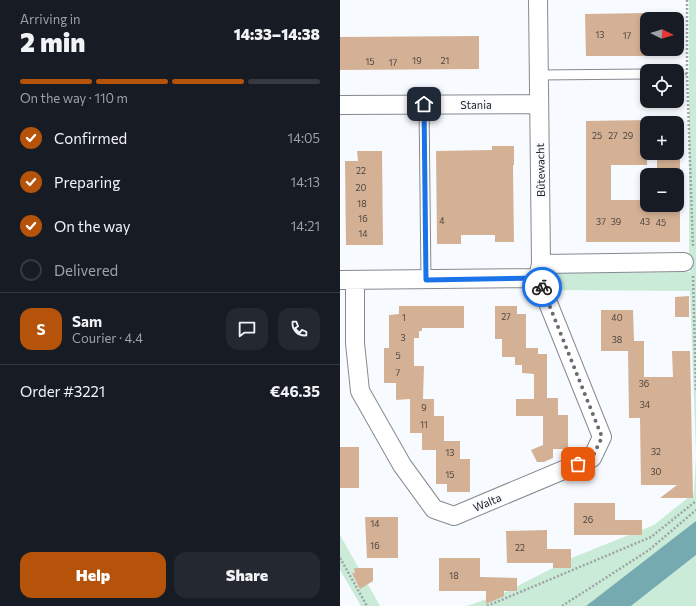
<!DOCTYPE html>
<meta charset="utf-8">
<style>
:root{--surface:#171b24;--page:#242831;--text:#f1f3f6;--muted:#9ea1a6;--line:#363941;--accent:#b45309}
body{margin:0;font-family:Commissioner,sans-serif;background:var(--page);color:var(--text);height:100vh;display:flex;flex-direction:column;font-size:15px;white-space:nowrap}
*{box-sizing:border-box;margin:0}
p{font-size:13px;color:var(--muted)}
.icon{flex:none;width:22px;height:22px;fill:none;stroke:currentColor;stroke-width:2;stroke-linecap:round;stroke-linejoin:round}
.map{position:relative;flex:1;overflow:hidden}
.drawer{display:flex;flex-direction:column;background:var(--surface);width:340px}
.drawer>*{flex:none}
.needle{width:26px;rotate:95deg}
.fabs{position:absolute;left:300px;top:12px;display:grid;gap:8px}
.fabs a{display:grid;place-items:center;width:44px;height:44px;border-radius:8px;background:var(--surface);box-shadow:0 2px 6px #0003;font-size:20px}
.pin{position:absolute;display:grid;place-items:center;width:34px;height:34px;color:#fff;margin:-17px;border-radius:8px;box-shadow:0 2px 6px #0006}
.courier{position:absolute;display:grid;place-items:center;width:40px;height:40px;margin:-20px;border:3px solid #1a73e8;border-radius:50%;background:#fff;color:#222;box-shadow:0 1px 5px #0007}
.summary em{font-style:normal;font-weight:800}
.summary div{display:flex;flex-direction:column-reverse}
.summary{display:flex;align-items:center;justify-content:space-between;height:68px;padding:0 20px}
h1{font-size:26px;font-weight:800;line-height:30px}
.bar{display:grid;grid-template-columns:repeat(4,1fr);gap:6px 4px;align-content:center;height:48px;padding:0 20px}
.bar i{height:5px;border-radius:3px;background:var(--line)}
.bar .current{background:var(--accent)}
.bar p{grid-column:span 4}
.line{display:flex;align-items:center;gap:10px;padding:0 20px;border-top:1px solid var(--line)}
.line div{flex:1}
.round{display:grid;place-items:center;flex:none;width:42px;height:42px;border-radius:12px;background:var(--page)}
ol{padding:0 20px;list-style:none}
li{display:flex;align-items:center;gap:12px;height:44px}
li p{margin-inline-start:auto}
li .icon{padding:4px;border-radius:50%;background:var(--accent);color:#fff;stroke-width:4}
li:last-child{color:var(--muted)}
li i{width:22px;height:22px;border:2px solid var(--line);border-radius:50%}
.cta{display:flex;gap:8px;margin-top:auto;padding:8px 20px}
.cta a{flex:1;height:46px;border-radius:12px;background:var(--accent);color:#fff;font-size:16px;font-weight:800;line-height:46px;text-align:center}
.cta a+a{background:var(--page);color:var(--text)}
main{display:flex;flex:1;min-height:0}
.map>svg:first-child{display:block}
.green{fill:#c9ebd7}
.water{fill:#75aab1}
.building{fill:#d4b194}
.lines{fill:none;stroke-linecap:round;stroke-linejoin:round}
.lane-casing{stroke:#868991;stroke-width:11}
.street-casing{stroke:#868991;stroke-width:20}
.path{stroke:#a0a3a6;stroke-width:2.5;stroke-dasharray:2 2;stroke-linecap:butt}
.lane{stroke:#fff;stroke-width:9}
.street{stroke:#fff;stroke-width:18}
.done{stroke:#6b6c70;stroke-width:4;stroke-dasharray:0 7.2}
.route{stroke:#1a73e8;stroke-width:5}
.labels{text-anchor:middle;dominant-baseline:central;stroke-width:4;stroke-linejoin:round;paint-order:stroke}
.number-label{font-size:9px;fill:#4c443f}
.street-label{font-size:11px;fill:#1f2023;stroke:#f7fafe}
</style>
<main>
<section class="drawer">
<div class="summary"><div><h1>2 min</h1><p>Arriving in</p></div><em>14:33–14:38</em></div>
<div class="bar"><i class="current"></i><i class="current"></i><i class="current"></i><i></i><p>On the way · 110 m</p></div>
<ol>
<li><svg class="icon" aria-label="check" viewBox="0 0 24 24"><path d="M5 12l5 5 9-10"/></svg>Confirmed<p>14:05</p></li>
<li><svg class="icon" aria-label="check" viewBox="0 0 24 24"><path d="M5 12l5 5 9-10"/></svg>Preparing<p>14:13</p></li>
<li><svg class="icon" aria-label="check" viewBox="0 0 24 24"><path d="M5 12l5 5 9-10"/></svg>On the way<p>14:21</p></li>
<li><i></i>Delivered</li>
</ol>
<div class="line" style="height:72px"><b class="round" style="background:var(--accent);color:#fff">S</b><div><b>Sam</b><p>Courier · 4.4</p></div><a class="round"><svg class="icon" aria-label="chat" viewBox="0 0 24 24"><path d="M4 5h16v11H9l-5 4z"/></svg></a><a class="round"><svg class="icon" aria-label="phone" viewBox="0 0 24 24"><path d="M5 4h4l2 5-3 2q2 4 5 5l2-3 5 2v4C11 20 4 13 5 4z"/></svg></a></div>
<div class="line" style="height:52px"><div>Order #3221</div><b>€46.35</b></div>
<div class="cta"><a>Help</a><a>Share</a></div>
</section>
<div class="map">
<svg width="356" height="606" viewBox="0 0 356 606">
<rect width="100%" height="100%" fill="#f7fafe"/>
<!-- green -->
<path class="green" d="M349,0H356V521L339,535L246,606H127L166,592L234,557L314,525L354,493L356,455L350,291L215,290L212,276L218,273L350,272L349,251Z
M0,535L40,606H21L0,570Z
M356,555V606H291Z"/>
<!-- water -->
<path class="water" d="M356,521V555L291,606H246Z"/>
<!-- building -->
<path class="building" d="M307,13V56H246L245,14Z
M139,36V69L0,70V37Z
M307,120V165H271V200H304V205H340V242H246V121Z
M152,146H174V165H173L174,242H155V235H121V244H97L96,151L152,150Z
M17,151H42L43,245H6L5,161H18Z
M317,153H340V169H317Z
M349,296V317H335V297Z
M59,306H124V328H82V331H79V338H74V366H84L83,399H94V416H104V441H120V459H130V492H107V484H96V450H82V433H70V399L56,400V383H44V348H49V315L59,314Z
M155,306H177V314H186V348H198V354H207V398H218V415H228V449H213V458L204,462H197L191,450L203,445V416H176V399H194V374L182,373V365H175V357H162V339H155Z
M261,310H293L294,341H304V377H333L332,351H350L353,498H320L337,485H301L300,418H289L288,351H261Z
M0,447H19V488H0Z
M234,503H275V520H302V535H234Z
M25,517H58V558H27Z
M207,530V549H231V568H213V563H167L166,531Z
M99,558H140V577L177,578V591H164V596L146,604V591H99Z
M14,568H33V581L20,589L12,573H15Z"/>
<g class="lines">
<!-- lane casing -->
<g class="lane-casing">
<path id="lane" d="M198,75L307,74
M84,104L86,280"/>
</g>
<!-- street casing -->
<g class="street-casing">
<path id="street" d="M0,105L199,104
M201,264L344,262
M0,280L198,278L201,264L198,0
M15,280V343L20,391L62,465L94,509L114,516L252,458L262,437L198,278"/>
</g>
<!-- path -->
<path class="path" d="M347,0V74L353,247
M337,73L347,74
M353,276L356,390
M0,558L27,606
M147,606L311,537L356,501
M222,606L309,550L356,510"/>
<!-- lane -->
<use href="#lane" class="lane"/>
<!-- street -->
<use href="#street" class="street"/>
</g>
<g class="lines">
<!-- done -->
<path class="done" d="M202,287L262,437L252,458L238,464"/>
<!-- route -->
<path class="route" d="M84,104L86,280L198,278L202,287"/>
</g>
<g class="labels">
<!-- number labels -->
<g class="number-label">
<text x="260" y="34">13</text>
<text x="287" y="35">17</text>
<text x="77" y="60">19</text>
<text x="105" y="60">21</text>
<text x="30" y="61">15</text>
<text x="53" y="62">17</text>
<text x="257" y="135">25</text>
<text x="273" y="135">27</text>
<text x="288" y="135">29</text>
<text x="21" y="170">22</text>
<text x="21" y="187">20</text>
<text x="22" y="203">18</text>
<text x="23" y="218">16</text>
<text x="102" y="220">4</text>
<text x="261" y="221">37</text>
<text x="276" y="221">39</text>
<text x="305" y="221">43</text>
<text x="321" y="222">45</text>
<text x="23" y="233">14</text>
<text x="166" y="316">27</text>
<text x="64" y="317">1</text>
<text x="277" y="317">40</text>
<text x="63" y="337">3</text>
<text x="277" y="339">38</text>
<text x="58" y="355">5</text>
<text x="58" y="372">7</text>
<text x="304" y="383">36</text>
<text x="305" y="404">34</text>
<text x="84" y="407">9</text>
<text x="84" y="424">11</text>
<text x="316" y="451">32</text>
<text x="110" y="452">13</text>
<text x="316" y="471">30</text>
<text x="110" y="474">15</text>
<text x="248" y="519">26</text>
<text x="35" y="523">14</text>
<text x="35" y="545">16</text>
<text x="180" y="547">22</text>
<text x="114" y="575">18</text>
</g>
<!-- street labels -->
<g class="street-label">
<text x="136" y="104">Stania</text>
<text transform="translate(200 170) rotate(-91)">Bûtewacht</text>
<text transform="translate(147 502) rotate(-23)">Walta</text>
</g>
</g>
</svg>
<div class="fabs">
<a><svg class="needle" viewBox="-14 -14 28 28"><path d="M0-13l5 13h-10z" fill="#e53935"/><path d="M0 13l5-13h-10z" fill="#9ea1a6"/></svg></a>
<a><svg class="icon" aria-label="locate" viewBox="0 0 24 24"><circle cx="12" cy="12" r="6"/><path d="M12 2v4M12 18v4M2 12h4M18 12h4"/></svg></a>
<a>+</a>
<a>−</a>
</div>
<div class="pin" style="left:238px;top:464px;background:#ea580c"><svg class="icon" aria-label="bag" viewBox="0 0 24 24"><path d="M5 8h14l-1 12H6zM9 8a3 3 0 0 1 6 0"/></svg></div>
<div class="pin" style="left:84px;top:104px;background:#1f2937"><svg class="icon" aria-label="home" viewBox="0 0 24 24"><path d="M3 11l9-7 9 7M6 9v11h12V9"/></svg></div>
<div class="courier" style="left:202px;top:287px"><svg class="icon" aria-label="bike" viewBox="0 0 24 24"><circle cx="6" cy="16" r="4"/><circle cx="18" cy="16" r="4"/><path d="M6 16l4-8h5l3 8M10 8l3 8H6M13 5h3"/></svg></div>
</div>
</main>
